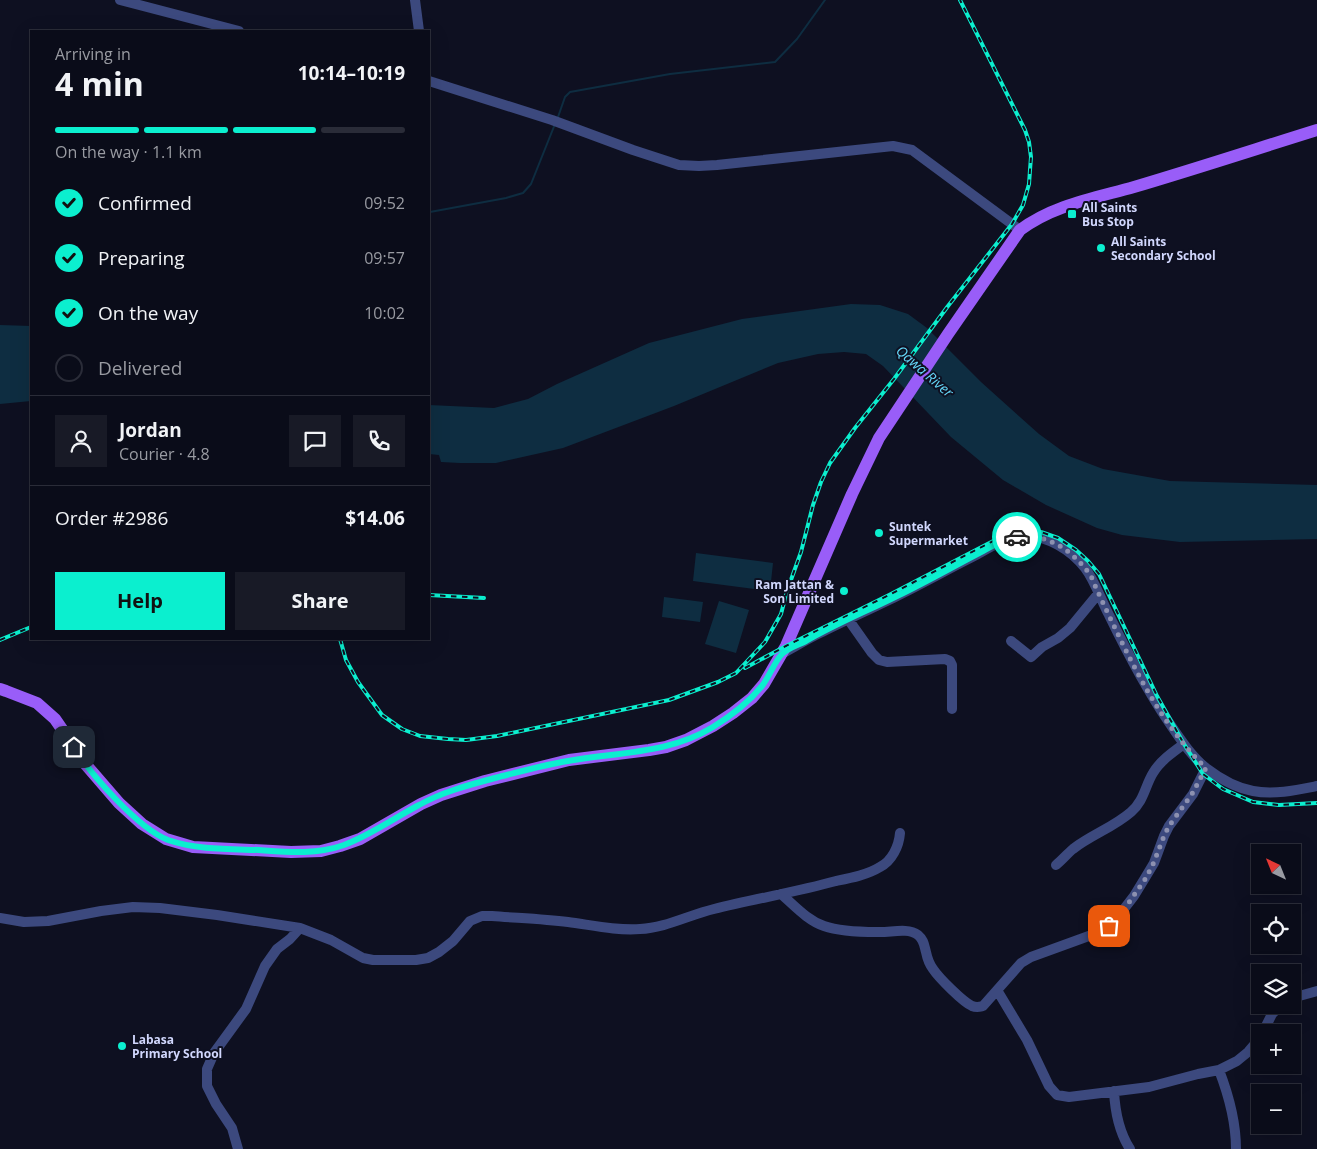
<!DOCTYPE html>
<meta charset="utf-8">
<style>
:root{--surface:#0a0c19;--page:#181a26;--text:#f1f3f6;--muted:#999ba2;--line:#2a2c38;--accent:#0befcf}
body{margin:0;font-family:"Open Sans",sans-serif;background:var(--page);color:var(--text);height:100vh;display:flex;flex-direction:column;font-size:19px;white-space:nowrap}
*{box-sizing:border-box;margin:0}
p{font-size:16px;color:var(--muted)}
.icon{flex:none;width:28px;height:28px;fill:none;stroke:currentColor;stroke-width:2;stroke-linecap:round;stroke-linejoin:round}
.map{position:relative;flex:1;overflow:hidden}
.drawer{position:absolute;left:30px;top:30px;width:400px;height:610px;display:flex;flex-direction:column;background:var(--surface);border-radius:0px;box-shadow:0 5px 20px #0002,0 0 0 1px var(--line)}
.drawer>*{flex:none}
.needle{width:32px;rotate:317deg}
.fabs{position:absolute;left:1251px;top:844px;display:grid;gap:10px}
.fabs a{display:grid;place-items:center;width:50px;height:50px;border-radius:0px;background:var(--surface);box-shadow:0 5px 20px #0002,0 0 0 1px var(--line);font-size:25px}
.pin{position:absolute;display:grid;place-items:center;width:42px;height:42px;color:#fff;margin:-21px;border-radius:10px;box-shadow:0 2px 8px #0006}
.courier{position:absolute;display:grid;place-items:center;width:50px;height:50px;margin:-25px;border:4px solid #0befcf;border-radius:50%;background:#fff;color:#222;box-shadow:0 1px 6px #0007}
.summary em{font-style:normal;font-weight:700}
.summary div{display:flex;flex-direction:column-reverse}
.summary{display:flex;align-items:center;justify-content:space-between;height:85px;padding:0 25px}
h1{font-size:32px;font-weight:700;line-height:38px}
.bar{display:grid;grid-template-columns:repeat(4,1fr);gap:8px 5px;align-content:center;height:60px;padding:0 25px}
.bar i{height:6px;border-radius:4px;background:var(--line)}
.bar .on{background:var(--accent)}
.bar p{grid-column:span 4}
.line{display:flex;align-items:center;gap:12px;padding:0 25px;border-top:1px solid var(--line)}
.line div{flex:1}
.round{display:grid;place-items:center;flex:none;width:52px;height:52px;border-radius:0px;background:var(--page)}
ol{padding:0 25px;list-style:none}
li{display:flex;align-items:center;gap:15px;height:55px}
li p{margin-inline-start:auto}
li .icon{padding:5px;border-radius:50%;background:var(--accent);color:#111;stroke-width:4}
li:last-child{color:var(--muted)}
li i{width:28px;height:28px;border:2px solid var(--line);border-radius:50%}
.primary-button{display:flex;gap:10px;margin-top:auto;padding:10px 25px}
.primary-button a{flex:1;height:58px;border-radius:0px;background:var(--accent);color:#111;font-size:20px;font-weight:700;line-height:58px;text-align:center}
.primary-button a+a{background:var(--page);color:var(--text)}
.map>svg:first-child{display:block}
.water{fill:#0e2d41}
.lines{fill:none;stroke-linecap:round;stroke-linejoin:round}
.stream{stroke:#0e2d41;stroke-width:2}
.minor{stroke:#3c497e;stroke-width:10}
.major{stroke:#995df8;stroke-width:12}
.rail-casing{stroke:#0befcf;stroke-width:4}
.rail{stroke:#0e1021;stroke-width:2;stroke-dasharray:5.5;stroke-linecap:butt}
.done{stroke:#8d91b0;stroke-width:5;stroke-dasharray:0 9}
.route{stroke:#0befcf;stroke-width:6}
.poi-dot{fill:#0befcf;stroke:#0e1021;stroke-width:2}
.labels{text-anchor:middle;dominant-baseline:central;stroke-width:4;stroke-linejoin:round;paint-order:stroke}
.poi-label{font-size:12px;font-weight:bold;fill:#d1d7fd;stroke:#0e1021;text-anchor:start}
.water-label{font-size:14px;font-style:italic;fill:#64d7f8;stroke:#0e1021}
</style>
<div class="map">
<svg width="1317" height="1149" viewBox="0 0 1317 1149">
<rect width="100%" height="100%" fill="#0e1021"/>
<!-- water -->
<path class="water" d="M851,304L880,305L908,314L927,328L981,382L1039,434L1069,456L1103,469L1170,481L1317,485V539L1180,542L1122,535L1097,528L1046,505L1003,480L951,437L883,366L866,354L844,352L818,354L778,363L674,406L563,448L496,463H460L441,462L439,455L429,454V405L494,408L528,399L557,384L649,343L742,319Z
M0,325L31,326V401L0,404Z
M696,553L773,563L770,591L693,581Z
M664,597L703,602L700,622L662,617Z
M719,601L749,610L736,653L705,644Z"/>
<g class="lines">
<!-- stream -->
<path class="stream" d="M558,117L565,97L570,92L670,74L775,62L797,39L825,0
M429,213L430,212L506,198L523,193L531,184L555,124"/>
<!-- minor -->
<path class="minor" d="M120,0L239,31
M415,0L419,31
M429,81L552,120L633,150L679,165L699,166L717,165L893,146L912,150L1020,230
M848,619L872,653L879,660L887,662L945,659L950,661L952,665V709
M1011,641L1031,657L1042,647L1058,638L1070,628L1098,594
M783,653C796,646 809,638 822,632C848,619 875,607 901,594C927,581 952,567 978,554C992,546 1007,537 1024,536C1047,535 1071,550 1085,568C1095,581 1101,600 1109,615C1127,652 1145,687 1168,721C1179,737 1190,755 1206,768C1219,778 1237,788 1253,791C1274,795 1297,790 1317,786
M1056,865C1062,860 1067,854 1073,849C1091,835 1114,827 1131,812C1144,801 1145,786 1153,773C1160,761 1173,752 1184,744
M781,894C795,906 807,920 824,926C838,931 861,932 877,932C890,933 907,927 918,935C924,940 924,945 926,952C927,957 930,965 933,969C939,978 963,1002 972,1006C977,1008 979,1007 983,1006L1021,963L1031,957L1097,933L1109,926L1117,918L1134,896L1145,878L1154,863L1164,836L1169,826L1193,794L1206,768
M0,918L24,922L48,921L101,911L133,907L160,908L217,915L300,928L331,940L363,958L373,960H416L428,958L439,952L453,941L470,921L482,916H492C517,918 543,919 568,922C591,925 617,931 640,929C665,928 689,915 714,909C754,899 796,892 836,881C851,878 867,875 880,867C892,861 899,846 900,833
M997,990L1027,1040L1049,1086L1057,1095L1069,1097L1149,1087L1198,1074L1219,1070L1237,1061L1248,1052L1260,1038
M1292,998L1317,991
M1263,1032L1272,1014L1281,1005
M1219,1070C1229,1096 1236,1121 1236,1149
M1114,1091C1115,1111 1119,1132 1130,1149
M238,1149L232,1128L216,1104L207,1086V1069L214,1053L246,1009L265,966L277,949L290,939L300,928"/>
<!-- major -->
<path class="major" d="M0,689L6,691L37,703L55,719L66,735L81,759L119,803L142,824L166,839L193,847L291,852L321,851L340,846L360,839L421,804L441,795L485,781L569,760L649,750L666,747L686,740L713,726L733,713L752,698L764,684L786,646L852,494L879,438L948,334L1020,230C1053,205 1095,198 1134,187C1195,169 1256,149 1317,130"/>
<!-- rail casing -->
<g class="rail-casing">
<path id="rail" d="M429,595L484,598
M340,639L346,660L358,682L382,715L402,729L420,736L448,739L466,740L497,736L669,700L718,682L736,673L765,642L781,614L787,591L801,552L813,505L821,482L830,463L855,428L894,379L948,306L1012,224L1023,205L1029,184L1030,170L1031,157L1029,142L1025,130L960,0
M0,640L31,627
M745,668L786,646L889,595L999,538L1026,532H1041L1058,538L1076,550L1088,561L1099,574L1157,696L1184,744L1203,774L1223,789L1253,802L1279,805L1317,803"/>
</g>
<!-- rail -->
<use href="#rail" class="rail"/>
</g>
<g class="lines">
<!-- done -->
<path class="done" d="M1017,537C1049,533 1074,552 1091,576C1098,593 1106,609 1114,626C1138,676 1165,729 1206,768L1192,794L1169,826L1164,836L1154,862L1146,878L1123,911L1109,926"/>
<!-- route -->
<path class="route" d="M74,747C90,774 139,829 168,840C197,850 229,849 259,850C287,852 316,855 344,845C371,835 394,818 419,805C442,792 469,785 495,778C519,772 543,765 568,761C618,752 669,754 713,727C731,716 749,702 762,686C769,677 775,661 782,654C788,648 798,645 806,641C835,624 867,611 897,596C926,582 954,566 983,551C993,546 1005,538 1017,537"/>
</g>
<!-- markers -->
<g class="poi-dot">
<rect x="1067" y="209" width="10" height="10" rx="2.5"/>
<circle cx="1101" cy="248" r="5"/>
<circle cx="879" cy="533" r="5"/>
<circle cx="844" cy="591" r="5"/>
<circle cx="122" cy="1046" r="5"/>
</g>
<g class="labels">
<!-- poi labels -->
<g class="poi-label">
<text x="1082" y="207">All Saints<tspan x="1082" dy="14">Bus Stop</tspan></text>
<text x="1111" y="241">All Saints<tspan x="1111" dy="14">Secondary School</tspan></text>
<text x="889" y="526">Suntek<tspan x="889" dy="14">Supermarket</tspan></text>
<text x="834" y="584" text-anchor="end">Ram Jattan &amp;<tspan x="834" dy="14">Son Limited</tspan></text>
<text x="132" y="1039">Labasa<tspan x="132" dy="14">Primary School</tspan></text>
</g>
<!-- water labels -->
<g class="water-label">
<text transform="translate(925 371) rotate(41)">Qawa River</text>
</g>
</g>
</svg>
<div class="fabs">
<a><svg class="needle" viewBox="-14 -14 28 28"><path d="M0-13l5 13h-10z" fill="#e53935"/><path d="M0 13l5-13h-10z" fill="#999ba2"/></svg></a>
<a><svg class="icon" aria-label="locate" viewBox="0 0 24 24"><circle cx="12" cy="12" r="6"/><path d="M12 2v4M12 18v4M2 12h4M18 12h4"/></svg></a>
<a><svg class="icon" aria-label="layers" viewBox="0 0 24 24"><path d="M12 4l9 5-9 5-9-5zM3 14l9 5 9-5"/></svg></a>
<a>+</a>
<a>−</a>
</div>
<div class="pin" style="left:1109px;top:926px;background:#ea580c"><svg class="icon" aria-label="bag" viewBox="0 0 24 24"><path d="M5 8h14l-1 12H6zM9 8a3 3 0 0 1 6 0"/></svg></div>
<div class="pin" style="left:74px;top:747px;background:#1f2937"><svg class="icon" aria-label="home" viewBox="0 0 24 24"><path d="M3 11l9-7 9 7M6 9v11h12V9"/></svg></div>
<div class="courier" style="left:1017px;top:537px"><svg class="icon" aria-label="car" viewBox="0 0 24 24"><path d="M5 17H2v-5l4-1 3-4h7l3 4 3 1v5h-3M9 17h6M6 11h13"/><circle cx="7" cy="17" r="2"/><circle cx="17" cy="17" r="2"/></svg></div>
<section class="drawer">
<div class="summary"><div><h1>4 min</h1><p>Arriving in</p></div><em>10:14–10:19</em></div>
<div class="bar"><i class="on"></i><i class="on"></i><i class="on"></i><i></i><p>On the way · 1.1 km</p></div>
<ol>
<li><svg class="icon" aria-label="check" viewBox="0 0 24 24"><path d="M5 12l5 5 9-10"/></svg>Confirmed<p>09:52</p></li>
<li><svg class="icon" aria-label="check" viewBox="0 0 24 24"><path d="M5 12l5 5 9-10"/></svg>Preparing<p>09:57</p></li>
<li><svg class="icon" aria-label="check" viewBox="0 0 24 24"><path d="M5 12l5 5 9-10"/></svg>On the way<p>10:02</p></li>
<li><i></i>Delivered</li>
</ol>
<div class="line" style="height:90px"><a class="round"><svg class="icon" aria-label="person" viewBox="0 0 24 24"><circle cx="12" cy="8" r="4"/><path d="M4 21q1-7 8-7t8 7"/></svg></a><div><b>Jordan</b><p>Courier · 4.8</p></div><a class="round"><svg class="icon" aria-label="chat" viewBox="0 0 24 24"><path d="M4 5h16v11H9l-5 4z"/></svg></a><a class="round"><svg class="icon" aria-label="phone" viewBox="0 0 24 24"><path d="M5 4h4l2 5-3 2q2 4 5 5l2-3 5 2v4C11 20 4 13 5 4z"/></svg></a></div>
<div class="line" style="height:65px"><div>Order #2986</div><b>$14.06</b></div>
<div class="primary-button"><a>Help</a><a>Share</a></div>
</section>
</div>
